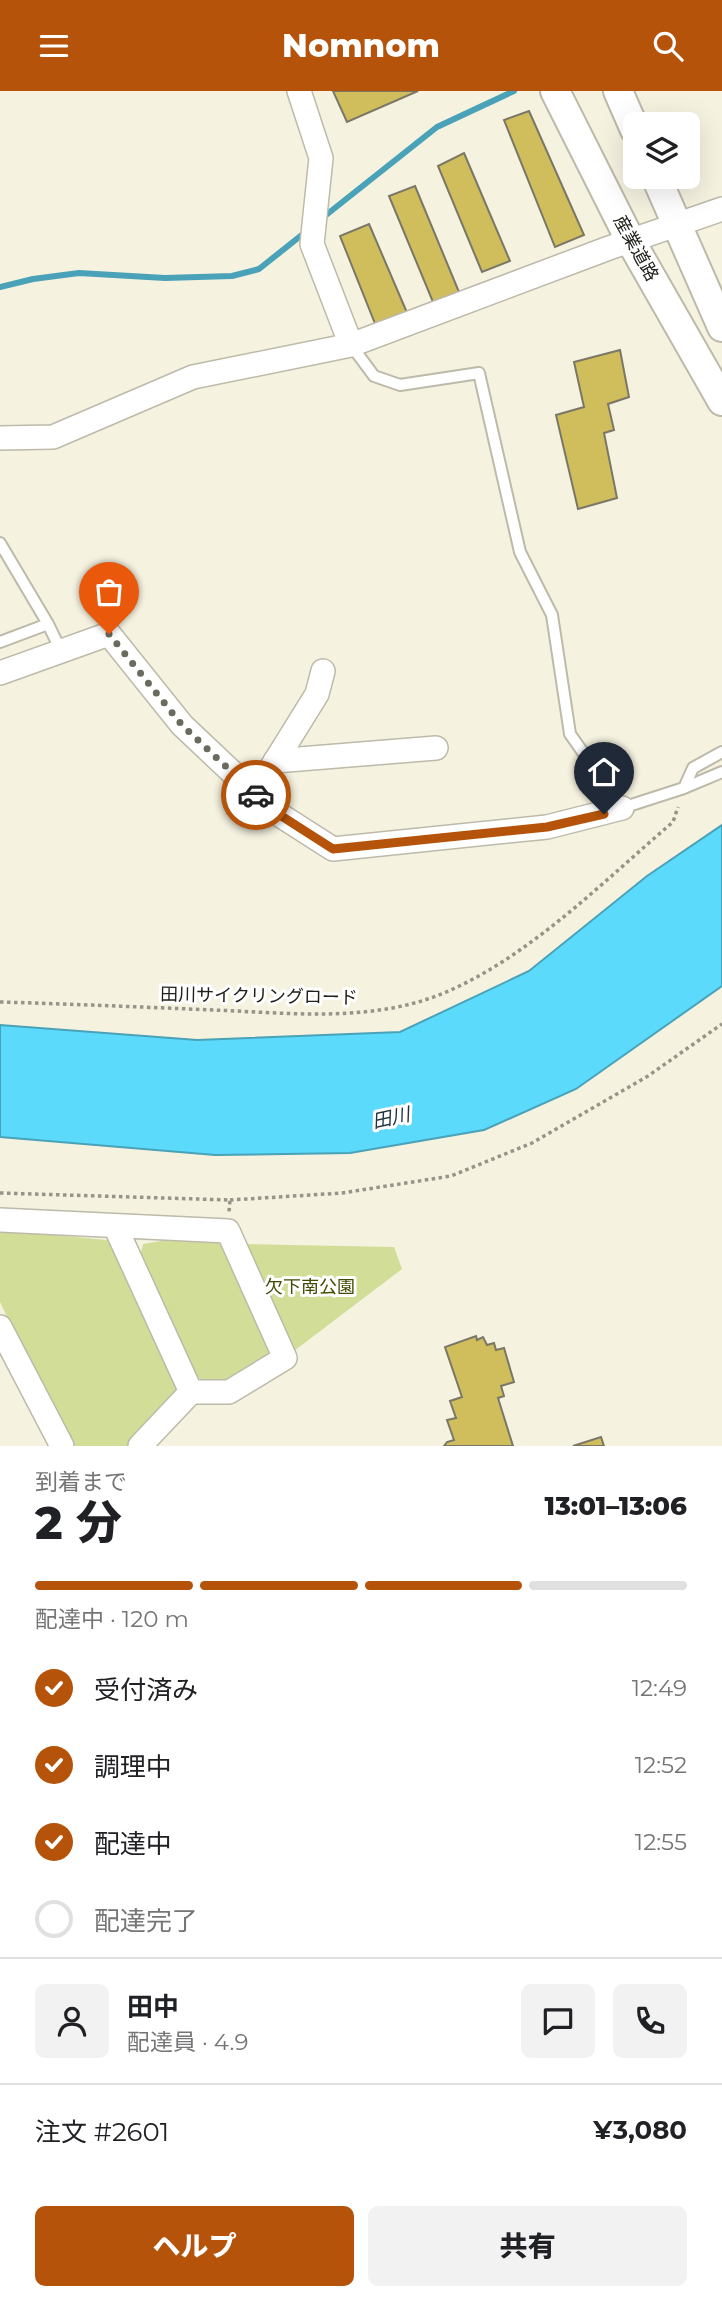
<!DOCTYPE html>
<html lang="ja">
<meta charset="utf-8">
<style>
:root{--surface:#fff;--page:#f2f2f2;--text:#202124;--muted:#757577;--line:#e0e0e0;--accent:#b45309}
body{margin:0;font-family:Montserrat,"Noto Sans JP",sans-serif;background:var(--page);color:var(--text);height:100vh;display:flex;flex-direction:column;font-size:26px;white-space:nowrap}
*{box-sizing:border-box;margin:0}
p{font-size:23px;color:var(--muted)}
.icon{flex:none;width:38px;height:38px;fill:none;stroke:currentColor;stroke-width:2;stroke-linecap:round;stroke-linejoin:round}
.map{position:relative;height:1355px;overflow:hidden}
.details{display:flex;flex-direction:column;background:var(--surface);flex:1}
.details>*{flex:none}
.buttons{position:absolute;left:623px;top:21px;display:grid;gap:14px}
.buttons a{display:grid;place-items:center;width:77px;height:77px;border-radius:10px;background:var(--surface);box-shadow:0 7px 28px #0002;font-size:35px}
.pin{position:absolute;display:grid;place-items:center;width:60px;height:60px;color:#fff;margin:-72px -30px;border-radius:50% 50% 50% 0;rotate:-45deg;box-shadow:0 0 7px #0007}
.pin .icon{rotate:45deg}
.courier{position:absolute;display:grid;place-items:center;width:70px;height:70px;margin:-35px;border:5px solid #b45309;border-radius:50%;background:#fff;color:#222;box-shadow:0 2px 9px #0007}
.overview em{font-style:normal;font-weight:800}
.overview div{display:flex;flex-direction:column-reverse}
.overview{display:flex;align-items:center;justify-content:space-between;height:119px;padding:0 35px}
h1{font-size:46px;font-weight:800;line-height:52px}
.bar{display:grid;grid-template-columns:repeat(4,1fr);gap:10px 7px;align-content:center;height:84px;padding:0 35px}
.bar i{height:9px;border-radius:5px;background:var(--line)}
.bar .selected{background:var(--accent)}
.bar p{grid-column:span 4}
.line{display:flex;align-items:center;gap:18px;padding:0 35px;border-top:2px solid var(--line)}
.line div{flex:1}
.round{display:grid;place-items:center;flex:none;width:74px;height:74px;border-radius:10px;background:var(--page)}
ol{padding:0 35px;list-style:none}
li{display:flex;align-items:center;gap:21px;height:77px}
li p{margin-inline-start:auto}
li .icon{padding:7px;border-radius:50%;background:var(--accent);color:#fff;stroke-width:4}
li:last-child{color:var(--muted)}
li i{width:38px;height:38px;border:4px solid var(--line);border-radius:50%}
.cta{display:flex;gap:14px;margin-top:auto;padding:14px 35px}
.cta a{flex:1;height:80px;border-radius:10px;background:var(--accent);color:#fff;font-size:28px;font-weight:800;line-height:80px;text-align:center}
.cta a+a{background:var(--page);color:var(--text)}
header{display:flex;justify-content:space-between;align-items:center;height:91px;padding:0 35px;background:var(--accent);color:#fff;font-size:32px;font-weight:800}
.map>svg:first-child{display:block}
.green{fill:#d2de97}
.water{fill:#5bdafb;stroke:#4aa2b8;stroke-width:2}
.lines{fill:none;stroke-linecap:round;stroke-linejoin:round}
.stream{stroke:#4aa2b8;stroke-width:6}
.building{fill:#d0bd5c;stroke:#7a7767;stroke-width:2}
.service-casing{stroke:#bdbaa9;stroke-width:14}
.minor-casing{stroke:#bdbaa9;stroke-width:26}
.tertiary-casing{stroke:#bdbaa9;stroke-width:32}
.path{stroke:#969387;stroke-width:3.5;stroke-dasharray:3.5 3.5;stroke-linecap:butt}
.service{stroke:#fff;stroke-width:10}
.minor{stroke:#fff;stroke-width:23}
.tertiary{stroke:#fff;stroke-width:28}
.done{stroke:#6b6a5f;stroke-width:7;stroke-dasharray:0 12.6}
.route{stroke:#b45309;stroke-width:9}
.labels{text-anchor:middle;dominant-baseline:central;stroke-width:6;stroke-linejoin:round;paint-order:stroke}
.street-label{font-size:18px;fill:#21201a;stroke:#fff}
.park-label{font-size:18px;fill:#444b00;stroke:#fff}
.water-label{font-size:19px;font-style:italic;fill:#1f353b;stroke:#fff}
</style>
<header><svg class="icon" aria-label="menu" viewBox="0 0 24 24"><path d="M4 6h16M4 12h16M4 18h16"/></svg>Nomnom<svg class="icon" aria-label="search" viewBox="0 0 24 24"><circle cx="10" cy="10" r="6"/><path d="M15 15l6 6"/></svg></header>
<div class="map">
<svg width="722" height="1355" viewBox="0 0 722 1355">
<rect width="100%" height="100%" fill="#f5f2e0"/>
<!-- green -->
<path class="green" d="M0,1139L107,1149L117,1158L178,1291V1302L129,1355H69L0,1211Z
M167,1149L219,1152L230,1159L273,1252L270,1264L224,1291L213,1293L192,1284L140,1166L143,1153Z
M244,1153L394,1156L402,1178L294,1260Z"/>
<!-- water -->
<path class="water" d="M722,734V895L576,998L484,1039L350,1062L215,1064L0,1046V934L197,949L400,941L529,880L647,785Z"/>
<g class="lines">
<!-- stream -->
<path class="stream" d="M321,128L437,36L514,0
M0,196L33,188L79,182L165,187L232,185L259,178L308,139"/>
</g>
<!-- building -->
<path class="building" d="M333,0H418L347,31Z
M529,20L584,144L555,156L504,29Z
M464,62L510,170L482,181L438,75Z
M415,95L459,201L433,211L389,105Z
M369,133L408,224L376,235L340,145Z
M620,259L629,306L608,313L614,339L604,342L617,407L578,418L556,324L584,316L574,271Z
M476,1245L477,1249L483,1246L487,1254L494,1252L496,1259L504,1257L514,1291L501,1295L504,1305L498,1307L513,1355H444L447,1351L454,1349L447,1329L456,1327L450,1310L462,1306L445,1256Z
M601,1346L604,1355H573Z"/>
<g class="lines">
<!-- service casing -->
<g class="service-casing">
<path id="service" d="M351,254L374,285L400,294L479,282L520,461L552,524L570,643L622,717L684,697L722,681
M0,452L48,533L61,560
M0,551L48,533
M684,697L693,677L722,661"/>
</g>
<!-- minor casing -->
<g class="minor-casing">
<path id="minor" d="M299,0L321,67L312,153L351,254
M0,347L53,346L193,286L351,254L609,157L722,118
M0,582L109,543L182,634L272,719L333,758L547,736L622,717
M275,670L436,657
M255,703L317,603L323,580
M0,1129L228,1140L285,1267L229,1301H191L140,1355
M115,1135L191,1301
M0,1236L62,1355"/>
</g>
<!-- tertiary casing -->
<g class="tertiary-casing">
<path id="tertiary" d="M555,0L630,149L722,310
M618,0L635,39
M656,86L722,236"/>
</g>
<!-- path -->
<path class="path" d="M0,911C71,913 142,916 213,919C293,922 378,933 453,898C534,861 605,789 673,731L678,716
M0,1102L230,1109L229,1121
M230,1109L342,1102L451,1085L532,1052L648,985L722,933"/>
<!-- service -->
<use href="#service" class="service"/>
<!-- minor -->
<use href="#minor" class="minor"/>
<!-- tertiary -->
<use href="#tertiary" class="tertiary"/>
</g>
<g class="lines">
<!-- done -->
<path class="done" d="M109,543L182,634L256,704"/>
<!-- route -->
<path class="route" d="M256,704L272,719L333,758L547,736L604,723"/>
</g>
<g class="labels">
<!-- street labels -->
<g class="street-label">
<text transform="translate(636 157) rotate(61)">産業道路</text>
<text transform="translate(259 905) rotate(1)">田川サイクリングロード</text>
</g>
<!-- park labels -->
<g class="park-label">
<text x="310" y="1196">欠下南公園</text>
</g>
<!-- water labels -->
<g class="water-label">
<text transform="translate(391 1027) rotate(-12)">田川</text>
</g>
</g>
</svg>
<div class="buttons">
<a><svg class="icon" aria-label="layers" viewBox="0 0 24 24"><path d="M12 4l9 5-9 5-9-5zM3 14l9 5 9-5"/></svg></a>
</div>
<div class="pin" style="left:109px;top:543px;background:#ea580c"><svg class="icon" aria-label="bag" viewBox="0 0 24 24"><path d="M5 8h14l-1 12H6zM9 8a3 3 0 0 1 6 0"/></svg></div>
<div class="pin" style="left:604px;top:723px;background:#1f2937"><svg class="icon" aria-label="home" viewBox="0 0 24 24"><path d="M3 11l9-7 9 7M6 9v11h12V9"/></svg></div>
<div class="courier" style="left:256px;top:704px"><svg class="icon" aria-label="car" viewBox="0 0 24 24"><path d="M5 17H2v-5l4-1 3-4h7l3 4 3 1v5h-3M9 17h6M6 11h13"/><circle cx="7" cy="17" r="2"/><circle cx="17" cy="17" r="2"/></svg></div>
</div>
<section class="details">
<div class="overview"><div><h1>2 分</h1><p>到着まで</p></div><em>13:01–13:06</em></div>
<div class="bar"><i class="selected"></i><i class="selected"></i><i class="selected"></i><i></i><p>配達中 · 120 m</p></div>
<ol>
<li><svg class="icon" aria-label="check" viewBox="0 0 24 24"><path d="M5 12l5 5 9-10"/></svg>受付済み<p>12:49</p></li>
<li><svg class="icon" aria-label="check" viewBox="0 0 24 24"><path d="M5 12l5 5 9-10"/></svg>調理中<p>12:52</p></li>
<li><svg class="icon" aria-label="check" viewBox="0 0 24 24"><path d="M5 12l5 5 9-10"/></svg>配達中<p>12:55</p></li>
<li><i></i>配達完了</li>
</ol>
<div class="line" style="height:126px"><a class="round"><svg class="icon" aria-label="person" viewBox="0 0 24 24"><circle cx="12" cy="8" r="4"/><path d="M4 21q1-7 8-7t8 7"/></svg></a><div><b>田中</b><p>配達員 · 4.9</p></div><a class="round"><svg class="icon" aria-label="chat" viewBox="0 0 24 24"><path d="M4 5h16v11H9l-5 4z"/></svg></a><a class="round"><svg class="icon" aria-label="phone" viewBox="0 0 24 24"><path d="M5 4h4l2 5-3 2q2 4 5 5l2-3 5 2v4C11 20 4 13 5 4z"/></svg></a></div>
<div class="line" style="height:91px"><div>注文 #2601</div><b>¥3,080</b></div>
<div class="cta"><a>ヘルプ</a><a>共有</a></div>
</section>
